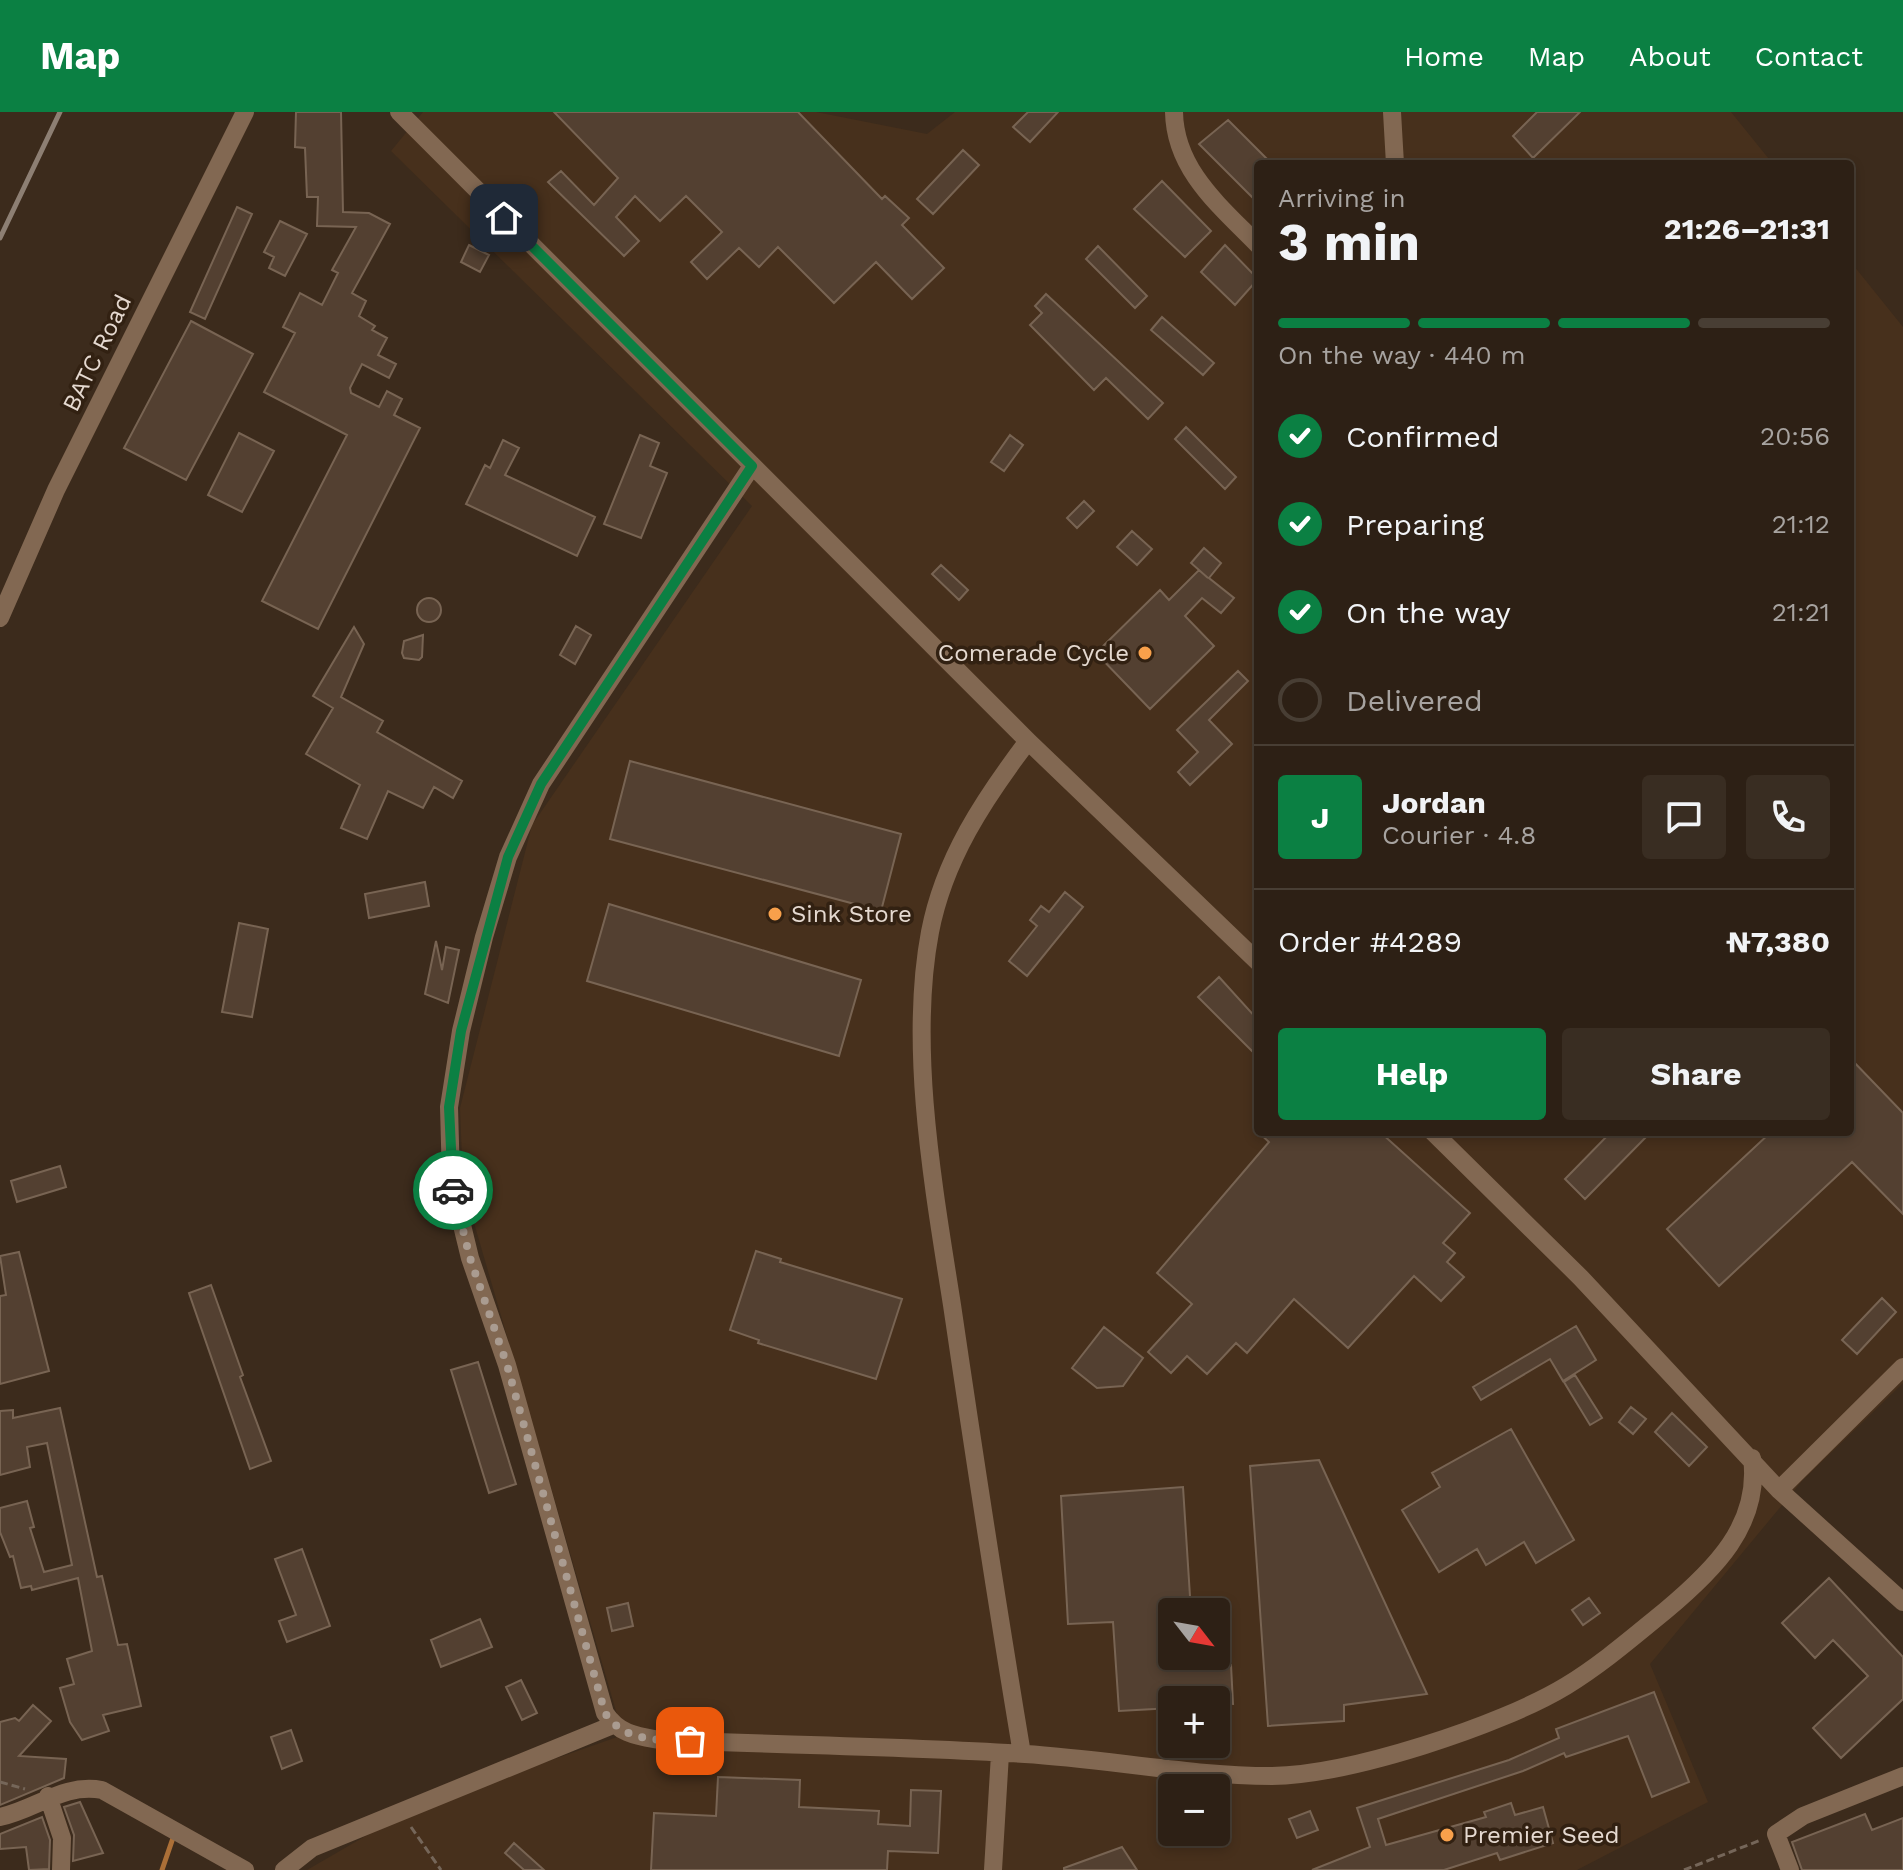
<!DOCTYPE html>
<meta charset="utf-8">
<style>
:root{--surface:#2d2015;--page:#392d22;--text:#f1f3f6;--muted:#a7a3a0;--line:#483e34;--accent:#0b8043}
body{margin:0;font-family:"Work Sans",sans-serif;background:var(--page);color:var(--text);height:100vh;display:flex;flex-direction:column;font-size:30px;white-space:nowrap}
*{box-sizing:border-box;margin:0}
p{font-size:26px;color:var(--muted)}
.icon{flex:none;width:44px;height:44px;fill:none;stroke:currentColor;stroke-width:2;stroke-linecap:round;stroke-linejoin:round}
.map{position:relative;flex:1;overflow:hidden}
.panel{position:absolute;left:1254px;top:48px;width:600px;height:976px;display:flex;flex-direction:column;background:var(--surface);border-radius:8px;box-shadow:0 4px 12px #0003,0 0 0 2px var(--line)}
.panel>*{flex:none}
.needle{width:52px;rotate:121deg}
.buttons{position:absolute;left:1158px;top:1486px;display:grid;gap:16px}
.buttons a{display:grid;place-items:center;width:72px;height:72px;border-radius:8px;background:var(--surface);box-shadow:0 4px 12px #0003,0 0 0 2px var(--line);font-size:40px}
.pin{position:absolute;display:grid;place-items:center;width:68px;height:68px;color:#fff;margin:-34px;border-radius:16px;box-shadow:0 4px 12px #0006}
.courier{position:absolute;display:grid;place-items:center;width:80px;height:80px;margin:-40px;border:6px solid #0b8043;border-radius:50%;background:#fff;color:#222;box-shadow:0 2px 10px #0007}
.overview em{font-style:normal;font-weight:700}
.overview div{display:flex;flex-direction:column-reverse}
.overview{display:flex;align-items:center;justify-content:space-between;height:136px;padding:0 24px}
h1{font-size:52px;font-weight:700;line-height:60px}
.bar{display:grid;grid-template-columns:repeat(4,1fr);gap:12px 8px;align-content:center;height:96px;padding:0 24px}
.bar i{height:10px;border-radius:6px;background:var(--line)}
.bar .selected{background:var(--accent)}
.bar p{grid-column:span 4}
.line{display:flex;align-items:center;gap:20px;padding:0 24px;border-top:2px solid var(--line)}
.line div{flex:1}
.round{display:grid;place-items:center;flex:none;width:84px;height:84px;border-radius:8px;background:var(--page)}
ol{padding:0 24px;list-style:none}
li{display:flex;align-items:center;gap:24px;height:88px}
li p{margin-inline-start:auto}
li .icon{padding:8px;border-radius:50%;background:var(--accent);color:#fff;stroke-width:4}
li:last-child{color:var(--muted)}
li i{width:44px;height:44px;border:4px solid var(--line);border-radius:50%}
.primary-button{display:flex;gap:16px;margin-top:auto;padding:16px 24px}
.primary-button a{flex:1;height:92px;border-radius:8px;background:var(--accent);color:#fff;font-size:32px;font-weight:700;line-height:92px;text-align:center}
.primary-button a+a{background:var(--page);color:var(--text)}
header{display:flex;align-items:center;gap:48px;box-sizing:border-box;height:112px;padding:0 40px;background:var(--accent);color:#fff}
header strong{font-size:38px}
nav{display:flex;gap:44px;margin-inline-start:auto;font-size:28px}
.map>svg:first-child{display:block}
.built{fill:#47301c;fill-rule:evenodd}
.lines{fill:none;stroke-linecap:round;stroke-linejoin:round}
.stream{stroke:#ab6f37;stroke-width:5}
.building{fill:#534031;stroke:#786453;stroke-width:2}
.path{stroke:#756659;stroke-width:3;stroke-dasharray:8 4;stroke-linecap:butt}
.minor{stroke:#826852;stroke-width:18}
.rail{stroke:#8d7f73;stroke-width:5}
.done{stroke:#aa9c91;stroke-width:8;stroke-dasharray:0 14.4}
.route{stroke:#0b8043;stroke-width:10}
.poi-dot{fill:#f8a04b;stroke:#322112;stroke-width:3}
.labels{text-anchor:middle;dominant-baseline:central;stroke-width:7;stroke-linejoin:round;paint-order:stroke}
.street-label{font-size:24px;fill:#e5d9d0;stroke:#322112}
.poi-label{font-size:24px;fill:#e5d9d0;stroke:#322112;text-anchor:start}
</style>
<header>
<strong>Map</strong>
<nav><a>Home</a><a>Map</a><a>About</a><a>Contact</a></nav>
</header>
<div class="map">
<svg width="1903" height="1758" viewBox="0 0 1903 1758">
<rect width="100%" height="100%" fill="#3c2b1c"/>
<!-- built -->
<path class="built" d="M423,0H816L927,22L955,0H1731L1773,52H1258V1020H1850V149L1903,215V1271L1802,1369L1650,1552L1708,1690L1577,1758H307L414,1696L623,1623L463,1073L460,996L532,713L752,394L391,39ZM1172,1500H1216V1544H1172ZM1172,1588H1216V1632H1172ZM1172,1676H1216V1720H1172Z"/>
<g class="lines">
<!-- stream -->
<path class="stream" d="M162,1758L174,1723"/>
</g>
<!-- building -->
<path class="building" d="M296,0H341L343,100L369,101L390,112L352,181L366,189L359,204L375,214L372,218L387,226L378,243L396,252L389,266L362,252L350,276L351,281L379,295L387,279L402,287L394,303L420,316L318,517L262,489L347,323L264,280L295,221L283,215L300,181L322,193L338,161L332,158L356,115L317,114L318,85H307L305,36L295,35Z
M554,0H798L882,87L885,84L909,106L902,113L944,156L912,187L876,150L834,191L778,135L759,155L739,136L707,167L691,150L722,120L686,84L660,109L635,84L616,105L639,129L624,144L548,70L561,59L594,93L618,66Z
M1028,0H1058L1030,30L1013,15Z
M1537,0H1580L1533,46L1513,24Z
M1228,8L1272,52H1258V91L1199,32Z
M963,38L979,53L933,102L917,87Z
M1162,69L1211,119L1185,145L1134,97Z
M237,95L252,102L205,207L190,200Z
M280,109L307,122L285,164L269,156L274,145L264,140Z
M469,133L489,143L480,160L461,150Z
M1225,133L1258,167L1235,193L1201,160Z
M1098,134L1147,184L1135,196L1086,147Z
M1046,182L1163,291L1148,307L1106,266L1094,278L1030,213L1042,201L1035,194Z
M1162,205L1214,251L1203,263L1151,218Z
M191,209L253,242L186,368L124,336Z
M1186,315L1236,365L1225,377L1175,327Z
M239,321L274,339L242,400L208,383Z
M640,323L659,331L650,354L667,361L641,426L604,412Z
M1010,323L1023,333L1004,359L991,350Z
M503,328L519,336L505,363L595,405L577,444L466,392L485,353L490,356Z
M1084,389L1094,399L1077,416L1067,406Z
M1132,419L1152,437L1137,453L1117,435Z
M1204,436L1221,451L1209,466L1234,486L1221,501L1202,486L1185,504L1214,534L1150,597L1096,541L1160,478L1169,488L1199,458L1208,466L1191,451Z
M941,453L968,478L959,488L932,462Z
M417 498a12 12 0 1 1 24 0a12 12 0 1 1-24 0Z
M576,514L591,523L575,552L560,543Z
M354,515L364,532L341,585L383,609L377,620L462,669L453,686L434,675L423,696L388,679L367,727L341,716L360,673L306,642L333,596L313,584Z
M423,523L422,545L419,548L404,546L402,541L404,529Z
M1238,559L1248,569L1209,608L1232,632L1190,673L1178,660L1198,640L1177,618Z
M630,649L901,722L881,799L610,727Z
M425,770L429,794L369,806L365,782Z
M1065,780L1083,795L1027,864L1009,849L1037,814L1030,808L1041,794L1049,800Z
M609,792L861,868L839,944L587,869Z
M239,811L268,817L252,905L222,900Z
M436,829L442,858L446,835L459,838L448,891L425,882Z
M1219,865L1258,908V945L1198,885Z
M1850,946L1903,1001V1102L1852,1050L1719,1174L1667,1117L1771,1020H1850Z
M1258,1020H1380L1470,1101L1443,1131L1455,1141L1447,1150L1464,1165L1441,1189L1414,1164L1348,1236L1294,1187L1247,1241L1236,1231L1207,1262L1187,1244L1171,1261L1148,1240L1192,1192L1157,1161L1269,1030Z
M1611,1020H1651L1585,1087L1565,1067Z
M60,1054L66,1075L17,1090L11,1069Z
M756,1139L781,1147L780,1150L902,1187L876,1267L758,1231L759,1228L730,1218Z
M19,1140L49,1259L0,1272V1184L6,1183L0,1144Z
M211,1173L243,1263L240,1265L271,1349L250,1357L189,1181Z
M1882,1186L1896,1200L1857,1242L1842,1228Z
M1576,1214L1596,1248L1563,1269L1550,1247L1481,1288L1473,1275Z
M1104,1215L1143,1246L1123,1274L1097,1276L1072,1256Z
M478,1250L516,1372L489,1381L451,1258Z
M1575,1263L1602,1306L1590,1313L1564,1270Z
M1631,1295L1646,1307L1633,1322L1619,1310Z
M60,1296L97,1465L102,1464L118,1533L127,1532L141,1594L103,1603L109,1619L82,1628L70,1610L60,1576L74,1572L67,1547L92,1539L78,1466L32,1478L31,1474L21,1476L13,1444L10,1445L0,1420V1396L27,1389L34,1415L30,1416L44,1460L72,1453L47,1331L27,1335L30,1355L0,1363V1299L13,1298V1306Z
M1672,1301L1707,1335L1689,1354L1655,1320Z
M1511,1317L1574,1428L1536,1451L1524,1430L1486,1453L1477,1437L1439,1460L1402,1398L1440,1375L1432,1361Z
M1319,1348L1427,1582L1344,1593V1609L1268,1614L1250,1354Z
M1183,1375L1191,1500H1172V1556L1231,1553L1233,1592L1172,1588V1596L1119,1599L1113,1510L1068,1512L1061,1384Z
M302,1437L330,1514L287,1530L279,1509L296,1503L275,1447Z
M1829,1466L1903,1545V1587L1841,1646L1813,1616L1868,1564L1833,1528L1815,1546L1782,1511Z
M1589,1486L1600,1501L1583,1513L1572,1498Z
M628,1491L633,1514L612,1519L607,1496Z
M480,1507L492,1535L441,1555L431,1528Z
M521,1568L537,1601L522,1608L506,1575Z
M1654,1580L1689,1670L1652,1685L1628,1624L1566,1645L1564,1641L1523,1659L1378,1707L1386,1733L1486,1705L1484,1700L1511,1691L1515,1703L1543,1695L1553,1731L1500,1748L1497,1741L1444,1758H1312L1370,1735L1357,1696L1509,1648L1559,1626L1556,1617Z
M33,1593L51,1609L19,1644L66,1647L64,1666L0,1693V1610L15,1606L19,1609Z
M291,1618L302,1649L282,1657L271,1625Z
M718,1665L800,1668L799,1695L879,1699L878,1712L910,1714L911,1678L941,1679L938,1741L888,1739L887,1758H651L654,1701L716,1704Z
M80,1690L103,1741L73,1749L74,1723L64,1695Z
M1310,1699L1318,1718L1297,1726L1289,1707Z
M1865,1702L1872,1718L1903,1706V1758H1802L1792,1730Z
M42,1705L50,1728L49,1757L29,1758L26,1735L0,1737V1722Z
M514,1731L544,1758H524L505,1741Z
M1122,1735L1137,1758H1064V1756Z"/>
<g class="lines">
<!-- path -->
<path class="path" d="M0,1670L25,1677
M411,1715L441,1758
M1684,1758L1761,1728"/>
<!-- minor -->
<path class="minor" d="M399,0L1028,629L1258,850
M1174,0C1175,58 1220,94 1258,133
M1392,0L1395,52
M752,354L541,672L508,745L484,825L461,919L449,995L451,1068L470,1146L507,1253L605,1601C619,1622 636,1624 659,1628C781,1633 903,1634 1025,1642C1107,1647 1190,1664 1272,1664C1349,1663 1500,1614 1566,1574C1602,1552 1633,1525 1665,1499C1713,1459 1761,1413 1752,1346
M0,506L56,378L245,0
M1433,1020L1581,1166L1779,1378L1903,1490
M1779,1378L1903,1255
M1022,1642C997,1492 974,1343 952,1193C934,1078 908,936 930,820C944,747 984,687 1028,629
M48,1684L62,1726L61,1758
M0,1705C37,1697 63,1671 102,1678L245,1758
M284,1758L312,1736L613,1613
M993,1758L1000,1642
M1790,1758L1776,1722L1803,1704L1903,1664"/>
<!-- rail -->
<path class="rail" d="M0,126L60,0"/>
</g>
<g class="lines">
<!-- done -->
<path class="done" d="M453,1078L470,1146L507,1253L605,1601C624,1630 659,1628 690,1629"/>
<!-- route -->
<path class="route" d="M453,1078L449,995L461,919L508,745L541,672L752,354L504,106"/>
</g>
<!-- markers -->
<g class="poi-dot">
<circle cx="1145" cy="541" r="8"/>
<circle cx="775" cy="802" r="8"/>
<circle cx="1447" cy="1723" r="8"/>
</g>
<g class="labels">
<!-- street labels -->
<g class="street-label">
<text transform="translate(97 241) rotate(-64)">BATC Road</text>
</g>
<!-- poi labels -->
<g class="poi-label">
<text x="1129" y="541" text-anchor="end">Comerade Cycle</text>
<text x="791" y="802">Sink Store</text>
<text x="1463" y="1723">Premier Seed</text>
</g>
</g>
</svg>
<div class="buttons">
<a><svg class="needle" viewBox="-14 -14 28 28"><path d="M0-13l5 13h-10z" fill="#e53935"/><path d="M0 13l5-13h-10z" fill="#a7a3a0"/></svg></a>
<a>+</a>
<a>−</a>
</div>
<div class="pin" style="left:690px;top:1629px;background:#ea580c"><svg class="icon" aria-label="bag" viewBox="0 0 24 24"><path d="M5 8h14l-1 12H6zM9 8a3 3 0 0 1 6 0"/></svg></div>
<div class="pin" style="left:504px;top:106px;background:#1f2937"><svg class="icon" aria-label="home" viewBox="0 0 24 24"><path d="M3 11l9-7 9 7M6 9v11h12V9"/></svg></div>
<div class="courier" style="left:453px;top:1078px"><svg class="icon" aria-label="car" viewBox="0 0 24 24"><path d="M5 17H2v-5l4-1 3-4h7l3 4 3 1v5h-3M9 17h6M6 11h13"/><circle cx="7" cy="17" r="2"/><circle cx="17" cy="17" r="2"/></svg></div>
<section class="panel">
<div class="overview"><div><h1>3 min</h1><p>Arriving in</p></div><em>21:26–21:31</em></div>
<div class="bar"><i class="selected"></i><i class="selected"></i><i class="selected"></i><i></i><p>On the way · 440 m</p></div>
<ol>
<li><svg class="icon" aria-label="check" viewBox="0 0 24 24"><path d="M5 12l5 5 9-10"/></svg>Confirmed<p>20:56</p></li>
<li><svg class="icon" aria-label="check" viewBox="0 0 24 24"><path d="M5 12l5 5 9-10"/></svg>Preparing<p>21:12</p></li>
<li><svg class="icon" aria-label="check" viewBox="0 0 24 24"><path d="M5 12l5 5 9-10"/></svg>On the way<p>21:21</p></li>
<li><i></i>Delivered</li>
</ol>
<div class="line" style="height:144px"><b class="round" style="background:var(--accent);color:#fff">J</b><div><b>Jordan</b><p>Courier · 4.8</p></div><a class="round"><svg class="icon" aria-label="chat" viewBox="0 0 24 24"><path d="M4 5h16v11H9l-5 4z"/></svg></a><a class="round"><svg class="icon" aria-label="phone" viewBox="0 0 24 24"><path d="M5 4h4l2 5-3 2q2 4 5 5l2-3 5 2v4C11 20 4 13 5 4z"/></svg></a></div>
<div class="line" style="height:104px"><div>Order #4289</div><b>₦7,380</b></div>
<div class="primary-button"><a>Help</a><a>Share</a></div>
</section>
</div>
